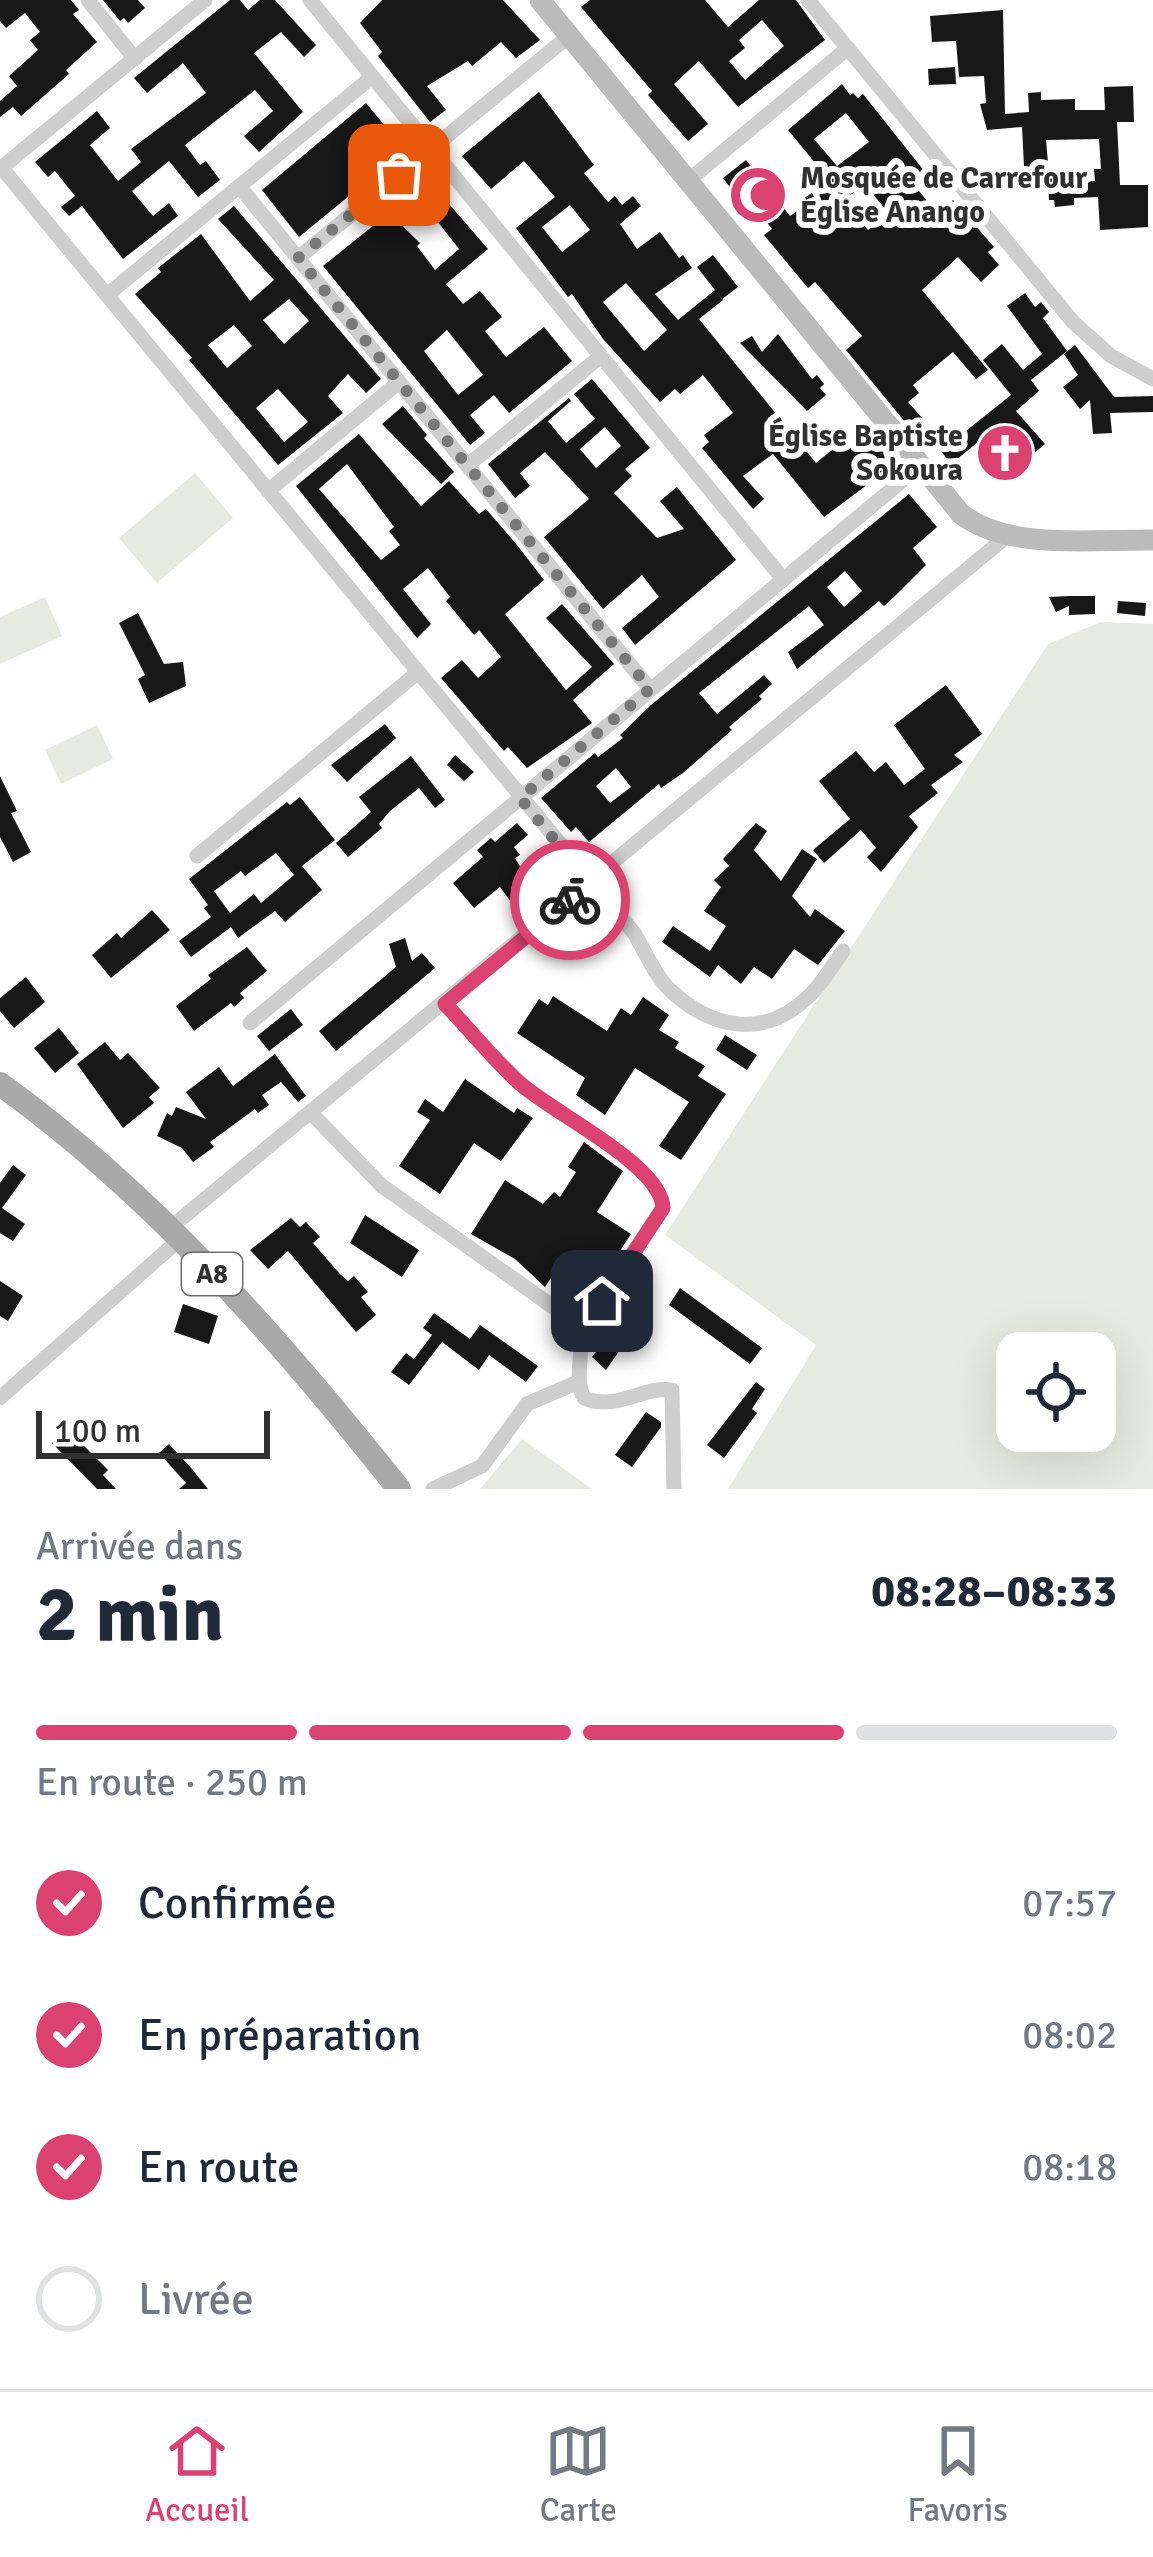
<!DOCTYPE html>
<html lang="fr">
<meta charset="utf-8">
<style>
:root{--surface:#fff;--page:#f2f2f3;--text:#1f2937;--muted:#747a83;--line:#e0e1e3;--accent:#db4171}
body{margin:0;font-family:Signika,sans-serif;background:var(--page);color:var(--text);height:100vh;display:flex;flex-direction:column;font-size:45px;white-space:nowrap}
*{box-sizing:border-box;margin:0}
p{font-size:39px;color:var(--muted)}
.icon{flex:none;width:66px;height:66px;fill:none;stroke:currentColor;stroke-width:2;stroke-linecap:round;stroke-linejoin:round}
.map{position:relative;height:1489px;overflow:hidden}
.side{display:flex;flex-direction:column;background:var(--surface);flex:1}
.side>*{flex:none}
.buttons{position:absolute;left:996px;top:1332px;display:grid;gap:24px}
.buttons a{display:grid;place-items:center;width:120px;height:120px;border-radius:24px;background:var(--surface);box-shadow:0 12px 48px #0002;font-size:60px}
.scale{position:absolute;left:36px;bottom:30px;width:234px;box-sizing:border-box;padding-left:12px;border:6px solid #313131;border-top:0;font-size:33px;line-height:42px;white-space:nowrap;color:#313131;-webkit-text-stroke:9px #fff;paint-order:stroke}
.pin{position:absolute;display:grid;place-items:center;width:102px;height:102px;color:#fff;margin:-51px;border-radius:24px;box-shadow:0 6px 18px #0006}
.courier{position:absolute;display:grid;place-items:center;width:120px;height:120px;margin:-60px;border:9px solid #db4171;border-radius:50%;background:#fff;color:#222;box-shadow:0 3px 15px #0007}
.head em{font-style:normal;font-weight:700}
.head div{display:flex;flex-direction:column-reverse}
.head{display:flex;align-items:center;justify-content:space-between;height:204px;padding:0 36px}
h1{font-size:78px;font-weight:700;line-height:90px}
.bar{display:grid;grid-template-columns:repeat(4,1fr);gap:18px 12px;align-content:center;height:144px;padding:0 36px}
.bar i{height:15px;border-radius:9px;background:var(--line)}
.bar .selected{background:var(--accent)}
.bar p{grid-column:span 4}
ol{padding:0 36px;list-style:none}
li{display:flex;align-items:center;gap:36px;height:132px}
li p{margin-inline-start:auto}
li .icon{padding:12px;border-radius:50%;background:var(--accent);color:#fff;stroke-width:4}
li:last-child{color:var(--muted)}
li i{width:66px;height:66px;border:6px solid var(--line);border-radius:50%}
.tabs{display:flex;justify-content:space-around;align-items:center;height:168px;border-top:3px solid var(--line);background:var(--surface);font-size:33px;color:var(--muted)}
.tabs a{display:grid;justify-items:center;gap:6px}
.tabs .selected{color:var(--accent)}
.map>svg:first-child{display:block}
.green{fill:#e7eade;fill-rule:evenodd}
.building{fill:#181818;fill-rule:evenodd}
.lines{fill:none;stroke-linecap:round;stroke-linejoin:round}
.street{stroke:#cecece;stroke-width:15}
.secondary{stroke:#bbb;stroke-width:21}
.primary{stroke:#a9a9a9;stroke-width:24}
.done{stroke:#797979;stroke-width:12;stroke-dasharray:0 21.6}
.route{stroke:#db4171;stroke-width:15}
.labels{text-anchor:middle;dominant-baseline:central;stroke-width:12;stroke-linejoin:round;paint-order:stroke}
.shield{fill:#fff;stroke:#6f6f6f;stroke-width:3}
.shield-label{font-size:27px;font-weight:bold;fill:#313131}
.poi-label{font-size:30px;font-weight:bold;fill:#313131;stroke:#fff;text-anchor:start}
</style>
<div class="map">
<svg width="1153" height="1489" viewBox="0 0 1153 1489">
<rect width="100%" height="100%" fill="#fff"/>
<!-- green -->
<path class="green" d="M195,473L233,518L157,583L119,538Z
M45,597L62,636L0,664V617Z
M1101,622L1153,624V1489H728L816,1345L665,1235L1048,644ZM1017,1353H1095V1431H1017Z
M97,725L113,759L61,784L45,750Z
M522,1439L592,1489H480Z"/>
<!-- building -->
<path class="building" d="M0,0H71L79,10L73,14L97,42L66,70L69,74L21,116L13,107L0,117V101L17,86L9,76L38,50L30,40L40,32L25,13L6,28L0,21Z
M103,0H138L145,8L128,23L124,18L120,21Z
M230,0H240L248,10L260,0H275L316,45L304,57L281,32L254,53L303,112L259,152L244,136L273,111L255,90L185,145L200,165L206,161L220,180L198,197L169,161L132,191L153,216L169,203L178,216L123,259L82,206L69,216L61,207L75,196L55,171L48,177L35,162L97,111L110,128L90,145L118,181L141,162L131,149L206,93L183,63L147,93L134,78Z
M382,0H503L540,40L516,58L501,42L472,66L468,61L427,86L446,110L430,122L378,56L382,52L360,23Z
M590,0H705L728,27L759,0H796L825,40L738,107L699,61L674,84L708,124L688,141L648,95L652,91L581,7ZM762,20L784,46L745,80L729,61L745,48L739,40Z
M1003,10L1005,114L1029,112L1028,93L1041,92V100L1075,99V110H1105L1104,87L1133,86L1134,122H1117L1120,185H1148V227L1100,230L1098,197L1074,198V205L1055,207L1054,200H1049L1048,185L1025,186L1022,127L987,130L980,104L986,103L984,76L959,77L956,41L932,42L930,16ZM1099,139L1101,169H1094L1095,181L1070,183V174H1049L1046,140Z
M955,67L956,84L929,85L928,69Z
M842,84L850,95L853,93L858,98L863,94L929,177L916,187L937,214L953,200L994,247L988,252L999,265L981,282L958,257L922,290L988,370L976,379L953,352L913,385L919,393L908,402L931,428L919,439L846,350L862,336L815,282L808,288L764,235L772,229L741,189L735,194L723,178L746,160L790,216L799,210L830,181L788,130ZM846,113L869,142L837,166L814,139ZM865,184L888,213L868,230L843,201Z
M539,92L594,165L584,173L608,202L615,196L622,205L633,196L641,206L620,224L637,249L660,232L679,258L683,255L692,268L655,294L678,320L715,290L723,300L699,319L816,463L866,422L896,458L867,485L824,517L773,454L743,476L764,499L753,509L702,448L709,442L704,435L733,413L703,375L680,394L675,389L660,402L603,339L572,294L568,297L516,228L555,197L524,161L491,189L462,156ZM570,205L590,230L562,252L542,227ZM626,283L667,330L644,351L603,302Z
M366,103L405,150L299,237L262,190Z
M430,182L488,249L446,284L463,304L480,291L502,317L485,331L506,357L544,327L572,361L509,413L494,395L470,415L485,433L470,445L323,266L389,213L420,243L417,246L435,270L459,249L416,194ZM447,330L483,375L458,395L424,351Z
M234,206L381,379L366,393L348,374L328,396L343,413L278,465L189,360L192,358L135,294L161,272L158,268L201,234L250,301L274,280L218,219ZM289,299L309,321L284,344L263,320ZM234,325L252,346L227,368L208,345ZM278,389L308,422L284,442L256,408Z
M713,255L738,287L722,299L697,267Z
M1025,293L1035,307L1041,302L1049,312L1043,318L1067,351L1031,380L1039,391L1016,411L1045,444L1007,476L978,442L951,464L941,451L1011,395L983,360L1002,344L1023,370L1042,354L1007,306Z
M778,334L812,379L817,375L824,384L820,388L826,395L807,411L740,343L752,336L762,352Z
M1075,345L1114,397L1153,396V412L1110,413L1112,433L1093,434L1090,400L1080,409L1063,387L1078,375L1064,354Z
M592,379L650,448L625,469L632,476L614,493L657,538L684,529L660,501L677,487L736,560L635,645L622,628L659,597L642,575L603,609L544,537L589,499L545,452L520,473L530,486L515,498L488,464L569,398L571,401L548,421L566,443L595,419L574,394ZM605,427L621,446L596,468L580,449Z
M403,406L427,435L424,438L454,472L441,484L382,424Z
M359,434L421,506L449,481L479,514L486,509L517,545L544,580L505,614L566,690L592,667L546,618L562,604L614,664L573,700L592,723L527,768L508,747L504,751L441,678L462,660L478,678L501,657L479,630L474,635L446,601L450,597L428,568L403,589L431,624L417,638L296,486ZM347,464L394,527L389,531L400,545L381,560L319,489Z
M909,494L937,527L913,548L926,565L895,596L884,606L879,601L797,669L788,652L824,625L809,606L699,693L717,714L764,675L772,684L759,696L762,699L729,727L732,730L683,773L661,788L659,784L589,842L576,827L571,832L541,798L595,753L598,757L623,738L620,735L651,705ZM845,571L862,591L844,607L827,587ZM616,768L631,787L610,803L596,786Z
M1069,596H1095V614L1069,615V606L1056,612L1049,597Z
M1118,601L1146,603L1145,616L1117,613Z
M138,613L164,664L183,662L186,686L149,703L138,679L145,675L119,623Z
M946,685L982,734L954,755L963,762L931,785L938,793L909,816L918,827L881,872L867,857L876,848L861,830L824,863L813,850L850,819L819,781L856,751L874,772L886,762L904,785L925,769L894,725Z
M385,724L396,738L347,782L331,765Z
M455,755L474,772L464,781L447,765Z
M411,756L445,800L435,808L419,788L390,811L379,824L382,828L348,857L336,843L371,812L359,797Z
M0,776L17,811L11,813L31,852L13,862L0,837Z
M300,797L335,840L302,866L322,890L285,922L275,911L238,938L231,927L191,957L179,941L211,917L204,908L208,905L189,879L287,802L290,805ZM276,853L294,875L261,903L254,894L230,913L214,891L241,871L245,876Z
M517,823L528,835L514,847L520,855L515,858L535,892L514,906L500,887L474,908L453,883L483,857L477,850L491,838L495,842Z
M756,823L767,831L754,850L781,881L802,849L817,859L792,896L810,917L815,909L845,931L818,965L794,949L772,979L754,967L741,984L718,965L710,977L662,942L673,926L710,951L726,926L704,911L721,887L714,880L729,866L723,859Z
M152,910L170,930L111,978L92,955L117,933L121,938Z
M405,938L412,961L422,953L435,968L336,1051L319,1031L396,967L389,944Z
M247,947L267,971L240,993L244,998L234,1007L231,1003L194,1031L176,1006L211,979L208,975Z
M26,977L45,1002L14,1028L0,1011V998Z
M553,996L607,1031L621,1008L631,1015L643,997L669,1015L659,1030L679,1042L675,1048L705,1066L698,1076L726,1094L681,1160L659,1146L689,1102L635,1068L605,1115L576,1095L585,1078L517,1033L539,999L548,1005Z
M291,1009L303,1025L269,1051L257,1036Z
M59,1028L79,1053L55,1073L34,1048Z
M725,1035L757,1055L747,1070L716,1050Z
M105,1042L120,1060L128,1053L160,1088L149,1097L154,1103L123,1128L77,1064Z
M275,1054L306,1096L298,1102L281,1082L262,1095L269,1105L258,1113L255,1109L210,1142L214,1147L193,1162L182,1148L157,1136L167,1113L172,1116L176,1107L206,1119L186,1092L219,1067L233,1086Z
M465,1079L514,1113L517,1108L533,1118L501,1161L474,1143L440,1194L399,1166L430,1120L417,1112L425,1099L443,1112Z
M584,1142L623,1171L597,1212L631,1234L595,1289L586,1283L593,1273L566,1255L545,1287L515,1259L471,1234L505,1180L543,1204L554,1192L560,1197L576,1172L568,1167Z
M13,1165L26,1175L2,1208L25,1224L13,1241L0,1233V1183Z
M365,1215L419,1250L402,1277L350,1243Z
M291,1218L300,1227L306,1222L320,1237L313,1243L340,1274L348,1281L354,1276L368,1292L361,1297L376,1315L356,1332L288,1251L268,1269L250,1250Z
M0,1281L23,1296L8,1321L0,1316Z
M680,1288L762,1348L750,1364L669,1305Z
M637,1299L649,1308L606,1370L592,1357Z
M183,1304L218,1316L209,1344L174,1332Z
M434,1313L470,1339L480,1325L538,1366L526,1382L489,1355L479,1370L442,1342L409,1385L391,1372L406,1353L414,1359L432,1335L423,1328Z
M756,1382L765,1389L752,1409L757,1413L724,1458L707,1445Z
M646,1412L661,1422V1427L632,1467L615,1455Z
M67,1429L108,1470L103,1475L116,1489H97L52,1443Z
M169,1444L192,1469L208,1489H179L186,1483L159,1453Z"/>
<g class="lines">
<!-- street -->
<path class="street" d="M88,0L135,59
M310,0L783,579
M808,0L1073,322L1111,356L1153,379
M1,167L634,933C645,951 654,974 669,989C711,1029 764,1040 809,996C822,984 832,966 843,951
M0,169L205,0
M689,180L848,48
M239,186L650,689
M298,258L569,36
M107,295L372,77
M468,465L601,356
M268,491L399,382
M197,856L417,673
M445,1004C471,1031 495,1061 524,1086C556,1114 662,1166 663,1208L581,1332
M250,1023L921,465
M312,1114L382,1186L576,1323C588,1348 572,1374 584,1398C617,1412 645,1385 672,1390L674,1489
M170,1228L1006,537
M0,1398L180,1239
M433,1489L482,1466L527,1404L578,1382"/>
<!-- secondary -->
<path class="secondary" d="M540,0L961,514C1010,551 1092,539 1153,540"/>
<!-- primary -->
<path class="primary" d="M0,1084C153,1194 282,1342 399,1489"/>
</g>
<g class="lines">
<!-- done -->
<path class="done" d="M399,175L298,258L650,689L520,798L591,884L570,900"/>
<!-- route -->
<path class="route" d="M570,900L445,1004C469,1029 491,1056 516,1080C549,1112 661,1163 663,1208L602,1301"/>
</g>
<!-- icons -->
<defs>
<g id="mosque-disc" transform="scale(3)"><circle r="9.5" fill="#db4171" stroke="#fff"/><path d="M3.5-4.9A6 6 0 1 0 3.5 4.9A5 5 0 1 1 3.5-4.9Z" fill="#fff"/></g>
<g id="church-disc" transform="scale(3)"><circle r="9.5" fill="#db4171" stroke="#fff"/><path d="M-1.2-6h2.4v3.5h3.3v2.4h-3.3V6h-2.4V-.1h-3.3v-2.4h3.3Z" fill="#fff"/></g>
</defs>
<g fill-rule="evenodd">
<use href="#mosque-disc" x="758" y="195"/>
<use href="#church-disc" x="1005" y="453"/>
</g>
<g class="labels">
<!-- shield labels -->
<rect class="shield" x="182" y="1253" width="60" height="42" rx="9"/>
<g class="shield-label">
<text x="212" y="1274">A8</text>
</g>
<!-- poi labels -->
<g class="poi-label">
<text x="800" y="178">Mosquée de Carrefour<tspan x="800" dy="34">Église Anango</tspan></text>
<text x="963" y="436" text-anchor="end">Église Baptiste<tspan x="963" dy="34">Sokoura</tspan></text>
</g>
</g>
</svg>
<div class="buttons">
<a><svg class="icon" aria-label="locate" viewBox="0 0 24 24"><circle cx="12" cy="12" r="6"/><path d="M12 2v4M12 18v4M2 12h4M18 12h4"/></svg></a>
</div>
<div class="scale">100 m</div>
<div class="pin" style="left:399px;top:175px;background:#ea580c"><svg class="icon" aria-label="bag" viewBox="0 0 24 24"><path d="M5 8h14l-1 12H6zM9 8a3 3 0 0 1 6 0"/></svg></div>
<div class="pin" style="left:602px;top:1301px;background:#1f2937"><svg class="icon" aria-label="home" viewBox="0 0 24 24"><path d="M3 11l9-7 9 7M6 9v11h12V9"/></svg></div>
<div class="courier" style="left:570px;top:900px"><svg class="icon" aria-label="bike" viewBox="0 0 24 24"><circle cx="6" cy="16" r="4"/><circle cx="18" cy="16" r="4"/><path d="M6 16l4-8h5l3 8M10 8l3 8H6M13 5h3"/></svg></div>
</div>
<section class="side">
<div class="head"><div><h1>2 min</h1><p>Arrivée dans</p></div><em>08:28–08:33</em></div>
<div class="bar"><i class="selected"></i><i class="selected"></i><i class="selected"></i><i></i><p>En route · 250 m</p></div>
<ol>
<li><svg class="icon" aria-label="check" viewBox="0 0 24 24"><path d="M5 12l5 5 9-10"/></svg>Confirmée<p>07:57</p></li>
<li><svg class="icon" aria-label="check" viewBox="0 0 24 24"><path d="M5 12l5 5 9-10"/></svg>En préparation<p>08:02</p></li>
<li><svg class="icon" aria-label="check" viewBox="0 0 24 24"><path d="M5 12l5 5 9-10"/></svg>En route<p>08:18</p></li>
<li><i></i>Livrée</li>
</ol>
</section>
<nav class="tabs">
<a class="selected"><svg class="icon" aria-label="home" viewBox="0 0 24 24"><path d="M3 11l9-7 9 7M6 9v11h12V9"/></svg>Accueil</a>
<a><svg class="icon" aria-label="map" viewBox="0 0 24 24"><path d="M3 6l6-2 6 2 6-2v14l-6 2-6-2-6 2zM9 4v14M15 6v14"/></svg>Carte</a>
<a><svg class="icon" aria-label="saved" viewBox="0 0 24 24"><path d="M7 4h10v16l-5-4-5 4z"/></svg>Favoris</a>
</nav>
